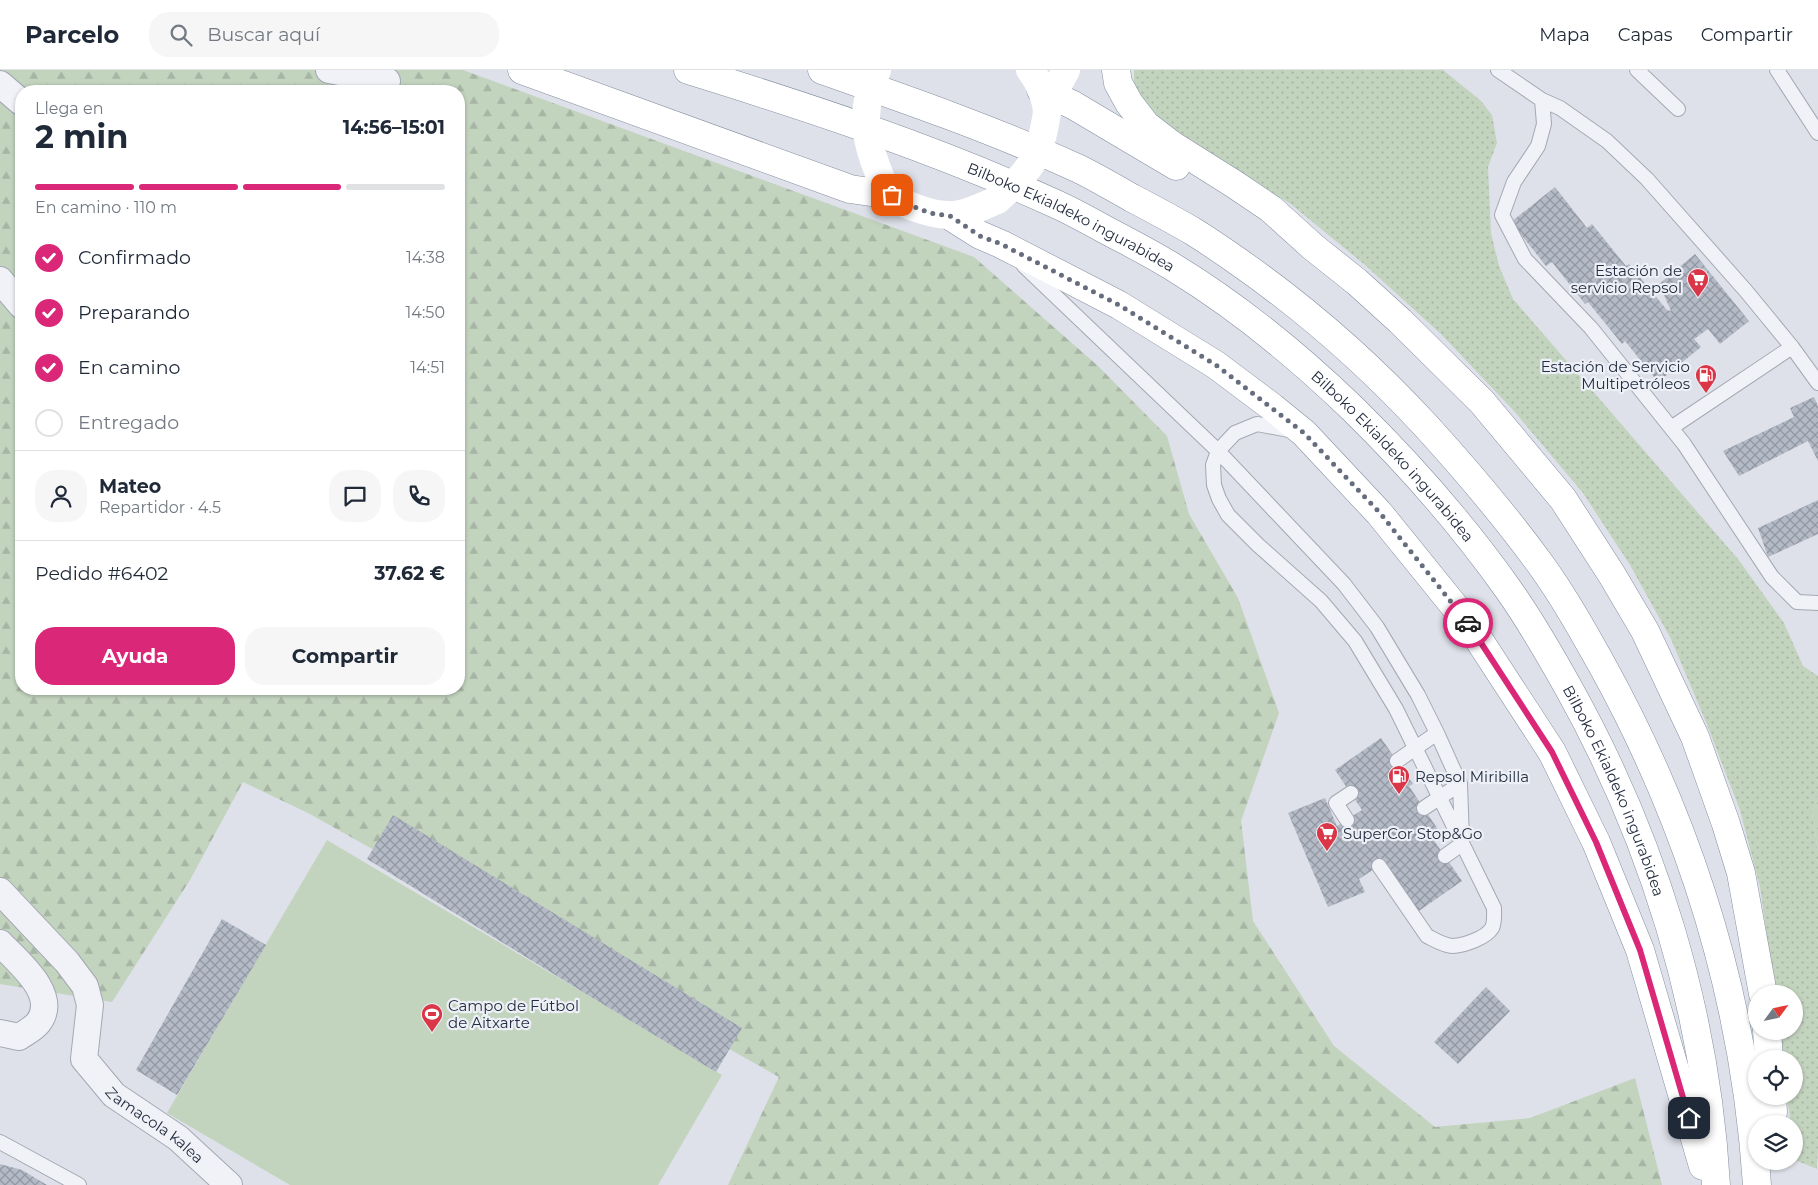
<!DOCTYPE html>
<html lang="es">
<meta charset="utf-8">
<style>
:root{--surface:#fff;--page:#f6f6f7;--text:#1f2937;--muted:#747a83;--line:#e0e1e3;--accent:#db2777}
body{margin:0;font-family:Montserrat,sans-serif;background:var(--page);color:var(--text);height:100vh;display:flex;flex-direction:column;font-size:19px;white-space:nowrap}
*{box-sizing:border-box;margin:0}
p{font-size:16px;color:var(--muted)}
.icon{flex:none;width:28px;height:28px;fill:none;stroke:currentColor;stroke-width:2;stroke-linecap:round;stroke-linejoin:round}
.map{position:relative;flex:1;overflow:hidden}
.panel{position:absolute;left:15px;top:15px;width:450px;height:610px;display:flex;flex-direction:column;background:var(--surface);border-radius:20px;box-shadow:0 1px 4px #0004}
.panel>*{flex:none}
.needle{width:32px;rotate:57deg}
.tools{position:absolute;left:1748px;top:915px;display:grid;gap:10px}
.tools a{display:grid;place-items:center;width:55px;height:55px;border-radius:50%;background:var(--surface);box-shadow:0 1px 4px #0004;font-size:25px}
.pin{position:absolute;display:grid;place-items:center;width:42px;height:42px;color:#fff;margin:-21px;border-radius:10px;box-shadow:0 2px 8px #0006}
.courier{position:absolute;display:grid;place-items:center;width:50px;height:50px;margin:-25px;border:4px solid #db2777;border-radius:50%;background:#fff;color:#222;box-shadow:0 1px 6px #0007}
.summary em{font-style:normal;font-weight:700}
.summary div{display:flex;flex-direction:column-reverse}
.summary{display:flex;align-items:center;justify-content:space-between;height:85px;padding:0 20px}
h1{font-size:32px;font-weight:700;line-height:38px}
.bar{display:grid;grid-template-columns:repeat(4,1fr);gap:8px 5px;align-content:center;height:60px;padding:0 20px}
.bar i{height:6px;border-radius:4px;background:var(--line)}
.bar .active{background:var(--accent)}
.bar p{grid-column:span 4}
.line{display:flex;align-items:center;gap:12px;padding:0 20px;border-top:1px solid var(--line)}
.line div{flex:1}
.round{display:grid;place-items:center;flex:none;width:52px;height:52px;border-radius:20px;background:var(--page)}
ol{padding:0 20px;list-style:none}
li{display:flex;align-items:center;gap:15px;height:55px}
li p{margin-inline-start:auto}
li .icon{padding:5px;border-radius:50%;background:var(--accent);color:#fff;stroke-width:4}
li:last-child{color:var(--muted)}
li i{width:28px;height:28px;border:2px solid var(--line);border-radius:50%}
.primary-button{display:flex;gap:10px;margin-top:auto;padding:10px 20px}
.primary-button a{flex:1;height:58px;border-radius:20px;background:var(--accent);color:#fff;font-size:20px;font-weight:700;line-height:58px;text-align:center}
.primary-button a+a{background:var(--page);color:var(--text)}
header{display:flex;align-items:center;gap:30px;box-sizing:border-box;height:70px;padding:0 25px;background:var(--surface);border-bottom:1px solid var(--line)}
header strong{font-size:24px}
nav{display:flex;gap:28px;margin-inline-start:auto;font-size:18px}
.search{width:350px;height:45px;background:var(--page);display:flex;align-items:center;gap:12px;box-sizing:border-box;padding:0 18px;border-radius:20px;color:var(--muted);font-size:19px}
.map>svg:first-child{display:block}
.grass{fill:url(#grass-dots)}
.forest{fill:url(#forest-firs);fill-rule:evenodd}
.garden{fill:#c2d3be}
.building{fill:url(#building-cross-hatch)}
.lines{fill:none;stroke-linecap:round;stroke-linejoin:round}
.lane-casing{stroke:#a3a8b3;stroke-width:16}
.street-casing{stroke:#a3a8b3;stroke-width:28}
.highway-casing{stroke:#848ea1;stroke-width:29}
.lane{stroke:#f1f2f7;stroke-width:14}
.street{stroke:#f1f2f7;stroke-width:26}
.secondary{stroke:#fff;stroke-width:28}
.highway{stroke:#fff;stroke-width:28}
.secondary-bridge{stroke:#fff;stroke-width:28}
.done{stroke:#666d7c;stroke-width:5;stroke-dasharray:0 9}
.route{stroke:#db2777;stroke-width:6}
.labels{text-anchor:middle;dominant-baseline:central;stroke-width:4.5;stroke-linejoin:round;paint-order:stroke}
.street-label{font-size:15px;fill:#252e41;stroke:#edf0f6}
.poi-label{font-size:15px;fill:#252e41;stroke:#edf0f6;text-anchor:start}
</style>
<header>
<strong>Parcelo</strong>
<div class="search"><svg class="icon" aria-label="search" viewBox="0 0 24 24"><circle cx="10" cy="10" r="6"/><path d="M15 15l6 6"/></svg>Buscar aquí</div>
<nav><a>Mapa</a><a>Capas</a><a>Compartir</a></nav>
</header>
<div class="map">
<svg width="1818" height="1115" viewBox="0 0 1818 1115">
<defs>
<pattern id="grass-dots" width="8" height="8" patternUnits="userSpaceOnUse" patternTransform="scale(1.25)"><rect width="8" height="8" fill="#c2d3be"/><path d="M2 2h.1M6 6h.1" fill="none" stroke="#a7b5a4" stroke-width="1.8" stroke-linecap="round"/></pattern>
<pattern id="forest-firs" width="22" height="20" patternUnits="userSpaceOnUse" patternTransform="scale(1.25)"><rect width="22" height="20" fill="#c2d3be"/><path d="M5 1l3.5 6h-7zM16 11l3.5 6h-7z" fill="#a7b5a4"/></pattern>
<pattern id="building-cross-hatch" width="8" height="8" patternUnits="userSpaceOnUse" patternTransform="scale(1.25)"><rect width="8" height="8" fill="#b4bac6"/><path d="M0 0l8 8M0 8l8-8" fill="none" stroke="#9298a2"/></pattern>
</defs>
<rect width="100%" height="100%" fill="#dee1e9"/>
<!-- grass -->
<path class="grass" d="M1134,0H1443L1480,30L1492,45L1497,73L1488,97L1491,163L1499,196L1513,229L1738,489L1784,553L1803,596L1818,606V726L1812,743L1818,781V1076L1817,1099L1795,1090L1794,1054H1791L1787,1026H1794V989H1783L1779,961H1794V924H1775L1760,817L1740,740L1706,652L1671,569L1630,495L1583,423L1514,341L1441,264L1365,195L1292,135L1177,61L1148,41L1134,15Z"/>
<!-- forest -->
<path class="forest" d="M0,0H463L974,187L1098,296L1167,366L1189,444L1238,528L1279,643L1241,751L1253,851L1334,976L1435,1057L1530,1048L1635,1008L1662,1115H728L779,1007L308,743L243,712L190,810L112,932L0,914ZM21,21H459V619H21Z
M1818,726V781L1812,743Z"/>
<!-- garden -->
<path class="garden" d="M327,770L722,1005L658,1115H290L167,1043Z"/>
<!-- building -->
<path class="building" d="M1555,117L1587,158L1592,154L1626,196L1629,194L1667,240L1671,241L1659,214L1695,184L1749,251L1720,274L1708,259L1694,269L1701,277L1658,312L1625,271L1622,274L1588,232L1585,234L1552,192L1546,196L1511,152Z
M1814,327L1818,336V391L1808,371L1739,406L1723,381L1794,347L1790,338Z
M1818,430V464L1768,487L1758,458Z
M1381,668L1413,714L1409,716L1439,761L1431,766L1462,811L1416,843L1382,794L1359,809L1365,822L1328,837L1288,743L1325,728L1337,756L1362,740L1335,700Z
M393,745L742,958L716,1002L586,924L367,789Z
M222,849L266,875L177,1025L136,1000Z
M1486,917L1510,941L1458,994L1434,972Z
M0,1094L22,1100L47,1115H0Z"/>
<g class="lines">
<!-- lane casing -->
<g class="lane-casing">
<path id="lane" d="M1498,0L1542,30L1560,38L1607,71L1647,109L1746,221L1792,277L1818,313
M1637,0L1678,39
M1777,0L1818,63
M1542,30L1544,54L1538,76L1514,112L1502,145L1525,189L1591,258L1684,374L1772,507L1797,532L1818,533
M1024,196L1218,381L1344,514L1377,557L1418,625L1437,663L1460,714L1462,769
M1671,358L1792,277
M1294,361L1257,354L1235,363L1218,381L1213,395L1214,415L1219,429L1228,445L1258,475L1321,531L1355,571L1396,639L1494,838C1494,844 1495,852 1492,858C1486,868 1465,875 1453,876C1444,876 1435,870 1427,866L1379,796
M1397,691L1437,663
M1424,738L1460,714
M1347,750L1336,733L1351,723
M1445,786L1462,774
M0,1072L79,1115"/>
</g>
<!-- street casing -->
<g class="street-casing">
<g id="street">
<path d="M329,0L387,11"/>
<path d="M0,14L21,32"/>
<path d="M0,210L21,235"/>
<path id="s1" d="M0,821L67,892L85,916L90,935L84,989L114,1025L178,1068L229,1115"/>
<path d="M0,873C18,892 60,925 38,953C33,959 25,963 19,967L0,963"/>
</g>
</g>
<!-- highway casing -->
<g class="highway-casing">
<g id="highway">
<path d="M522,0L850,119L891,125"/>
<path id="s2" d="M688,0C814,39 938,80 1058,135C1080,145 1101,158 1123,169C1140,178 1157,187 1173,197C1237,236 1299,287 1353,339C1409,394 1462,454 1508,519C1530,550 1549,583 1568,617C1653,769 1706,940 1716,1115"/>
<path d="M822,0C908,30 994,60 1077,98C1096,107 1114,118 1132,128C1153,139 1174,150 1194,162C1207,170 1220,179 1233,188C1304,237 1368,293 1427,357C1467,401 1506,447 1541,495C1564,527 1583,561 1602,595C1691,756 1745,931 1757,1115"/>
<path d="M1116,0L1118,13L1129,33L1146,55L1172,75L1234,114L1271,139L1313,177L1357,212L1400,251L1482,332L1563,429L1612,505L1645,561L1695,667L1726,754L1741,803L1763,924"/>
<path d="M1041,20L1073,35L1176,96"/>
<path d="M950,146L980,165L1001,174L1119,235L1216,295L1272,337L1304,363L1379,443L1468,553L1552,682L1596,772L1640,880L1703,1096"/>
<path d="M1767,961L1769,989"/>
<path d="M1771,1054L1773,1042L1772,1026"/>
</g>
</g>
<!-- lane -->
<use href="#lane" class="lane"/>
<!-- street -->
<use href="#street" class="street"/>
<!-- secondary -->
<path class="secondary" d="M1030,0C1039,11 1046,28 1047,42
M1047,35L1066,0
M874,90C878,101 883,117 891,125C897,131 908,135 916,138C952,151 964,145 997,130"/>
<!-- highway -->
<use href="#highway" class="highway"/>
<!-- secondary-bridge -->
<path class="secondary-bridge" d="M874,90C862,57 864,33 877,0
M997,130C1031,101 1041,86 1047,42"/>
</g>
<g class="lines">
<!-- done -->
<path class="done" d="M892,125L909,135L930,143L950,146L980,166L1001,174L1119,235L1216,295L1304,363L1380,443L1468,553"/>
<!-- route -->
<path class="route" d="M1468,553L1552,682L1596,772L1640,880L1689,1048"/>
</g>
<!-- icons -->
<defs>
<g id="supermarket-pin" transform="scale(1.125)"><path d="M0 17L-7.5 6A9.5 9.5 0 1 1 7.5 6Z" fill="#da3647" stroke="#edf0f6"/><path d="M-6-5.5h2.5l.6 2H6L4.5 2H-2.5L-4.4-4H-6ZM-1.5 3.2a1.3 1.3 0 1 0 .1 0ZM3 3.2a1.3 1.3 0 1 0 .1 0Z" fill="#fff"/></g>
<g id="fuel-pin" transform="scale(1.125)"><path d="M0 17L-7.5 6A9.5 9.5 0 1 1 7.5 6Z" fill="#da3647" stroke="#edf0f6"/><path d="M-5.5-6h7V0h2V4h1.3V-2.5L3-4.5l.8-.8L6-3V5H2.5V1h-1V6h-7ZM-4.2-4.7v3.2H.2V-4.7Z" fill="#fff"/></g>
<g id="stadium-pin" transform="scale(1.125)"><path d="M0 17L-7.5 6A9.5 9.5 0 1 1 7.5 6Z" fill="#da3647" stroke="#edf0f6"/><path d="M0-5a6.5 5 0 1 0 0 10a6.5 5 0 1 0 0-10ZM-3.5-1.8h7v3.6h-7Z" fill="#fff"/></g>
</defs>
<g fill-rule="evenodd">
<use href="#supermarket-pin" x="1698" y="209"/>
<use href="#fuel-pin" x="1706" y="305"/>
<use href="#fuel-pin" x="1399" y="706"/>
<use href="#supermarket-pin" x="1327" y="763"/>
<use href="#stadium-pin" x="432" y="944"/>
</g>
<g class="labels">
<!-- street labels -->
<g class="street-label">
<text stroke="none"><textPath href="#s2" startOffset="411">Bilboko Ekialdeko ingurabidea</textPath></text>
<text stroke="none"><textPath href="#s2" startOffset="816">Bilboko Ekialdeko ingurabidea</textPath></text>
<text stroke="none"><textPath href="#s2" startOffset="1221">Bilboko Ekialdeko ingurabidea</textPath></text>
<text stroke="none"><textPath href="#s1" startOffset="299">Zamacola kalea</textPath></text>
</g>
<!-- poi labels -->
<g class="poi-label">
<text x="1682" y="200" text-anchor="end">Estación de<tspan x="1682" dy="17">servicio Repsol</tspan></text>
<text x="1690" y="296" text-anchor="end">Estación de Servicio<tspan x="1690" dy="17">Multipetróleos</tspan></text>
<text x="1415" y="706">Repsol Miribilla</text>
<text x="1343" y="763">SuperCor Stop&amp;Go</text>
<text x="448" y="935">Campo de Fútbol<tspan x="448" dy="17">de Aitxarte</tspan></text>
</g>
</g>
</svg>
<div class="tools">
<a><svg class="needle" viewBox="-14 -14 28 28"><path d="M0-13l5 13h-10z" fill="#e53935"/><path d="M0 13l5-13h-10z" fill="#747a83"/></svg></a>
<a><svg class="icon" aria-label="locate" viewBox="0 0 24 24"><circle cx="12" cy="12" r="6"/><path d="M12 2v4M12 18v4M2 12h4M18 12h4"/></svg></a>
<a><svg class="icon" aria-label="layers" viewBox="0 0 24 24"><path d="M12 4l9 5-9 5-9-5zM3 14l9 5 9-5"/></svg></a>
</div>
<div class="pin" style="left:892px;top:125px;background:#ea580c"><svg class="icon" aria-label="bag" viewBox="0 0 24 24"><path d="M5 8h14l-1 12H6zM9 8a3 3 0 0 1 6 0"/></svg></div>
<div class="pin" style="left:1689px;top:1048px;background:#1f2937"><svg class="icon" aria-label="home" viewBox="0 0 24 24"><path d="M3 11l9-7 9 7M6 9v11h12V9"/></svg></div>
<div class="courier" style="left:1468px;top:553px"><svg class="icon" aria-label="car" viewBox="0 0 24 24"><path d="M5 17H2v-5l4-1 3-4h7l3 4 3 1v5h-3M9 17h6M6 11h13"/><circle cx="7" cy="17" r="2"/><circle cx="17" cy="17" r="2"/></svg></div>
<section class="panel">
<div class="summary"><div><h1>2 min</h1><p>Llega en</p></div><em>14:56–15:01</em></div>
<div class="bar"><i class="active"></i><i class="active"></i><i class="active"></i><i></i><p>En camino · 110 m</p></div>
<ol>
<li><svg class="icon" aria-label="check" viewBox="0 0 24 24"><path d="M5 12l5 5 9-10"/></svg>Confirmado<p>14:38</p></li>
<li><svg class="icon" aria-label="check" viewBox="0 0 24 24"><path d="M5 12l5 5 9-10"/></svg>Preparando<p>14:50</p></li>
<li><svg class="icon" aria-label="check" viewBox="0 0 24 24"><path d="M5 12l5 5 9-10"/></svg>En camino<p>14:51</p></li>
<li><i></i>Entregado</li>
</ol>
<div class="line" style="height:90px"><a class="round"><svg class="icon" aria-label="person" viewBox="0 0 24 24"><circle cx="12" cy="8" r="4"/><path d="M4 21q1-7 8-7t8 7"/></svg></a><div><b>Mateo</b><p>Repartidor · 4.5</p></div><a class="round"><svg class="icon" aria-label="chat" viewBox="0 0 24 24"><path d="M4 5h16v11H9l-5 4z"/></svg></a><a class="round"><svg class="icon" aria-label="phone" viewBox="0 0 24 24"><path d="M5 4h4l2 5-3 2q2 4 5 5l2-3 5 2v4C11 20 4 13 5 4z"/></svg></a></div>
<div class="line" style="height:65px"><div>Pedido #6402</div><b>37.62 €</b></div>
<div class="primary-button"><a>Ayuda</a><a>Compartir</a></div>
</section>
</div>
